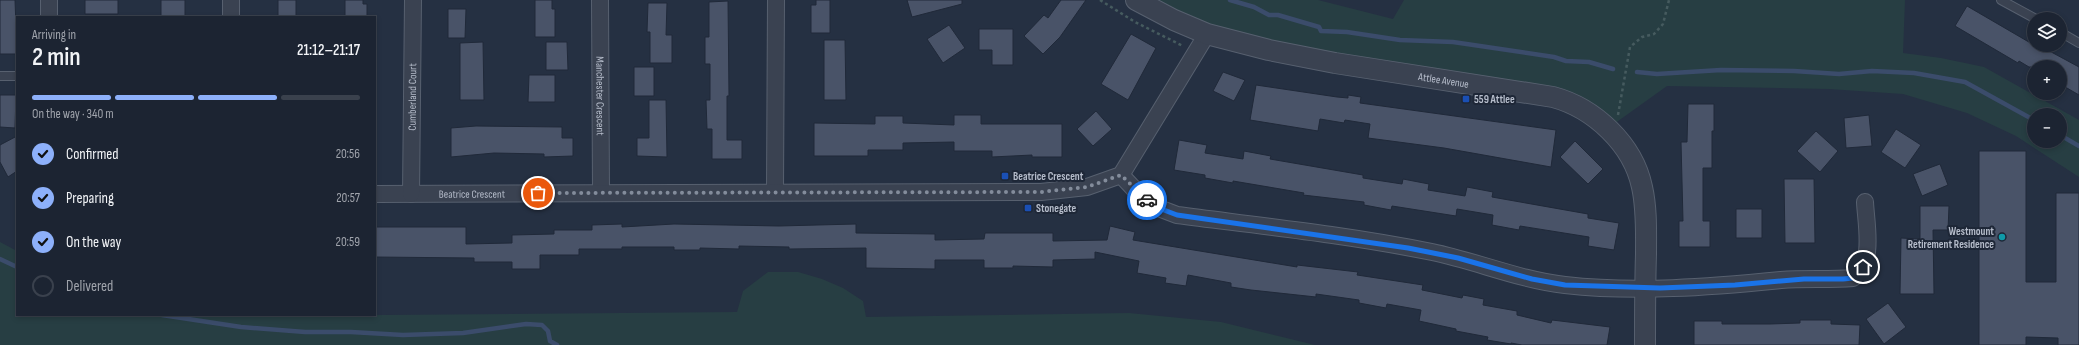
<!DOCTYPE html>
<meta charset="utf-8">
<style>
:root{--surface:#1c2432;--page:#29303e;--text:#f1f3f6;--muted:#a0a4ac;--line:#3a414d;--accent:#8db0fa}
body{margin:0;font-family:"Sofia Sans Condensed",sans-serif;background:var(--page);color:var(--text);height:100vh;display:flex;flex-direction:column;font-size:15px;white-space:nowrap}
*{box-sizing:border-box;margin:0}
p{font-size:13px;color:var(--muted)}
.icon{flex:none;width:22px;height:22px;fill:none;stroke:currentColor;stroke-width:2;stroke-linecap:round;stroke-linejoin:round}
.map{position:relative;flex:1;overflow:hidden}
.details{position:absolute;left:16px;top:16px;width:360px;height:300px;display:flex;flex-direction:column;background:var(--surface);border-radius:0px;box-shadow:0 2px 6px #0003,0 0 0 1px var(--line)}
.details>*{flex:none}
.tools{position:absolute;left:2027px;top:12px;display:grid;gap:8px}
.tools a{display:grid;place-items:center;width:40px;height:40px;border-radius:50%;background:var(--surface);box-shadow:0 2px 6px #0003,0 0 0 1px var(--line);font-size:20px}
.pin{position:absolute;display:grid;place-items:center;width:34px;height:34px;color:#fff;margin:-17px;border:2px solid #fff;border-radius:50%;box-shadow:0 1px 4px #0007}
.courier{position:absolute;display:grid;place-items:center;width:40px;height:40px;margin:-20px;border:3px solid #1a73e8;border-radius:50%;background:#fff;color:#222;box-shadow:0 1px 5px #0007}
.headline em{font-style:normal;font-weight:600}
.headline div{display:flex;flex-direction:column-reverse}
.headline{display:flex;align-items:center;justify-content:space-between;height:68px;padding:0 16px}
h1{font-size:26px;font-weight:600;line-height:30px}
.bar{display:grid;grid-template-columns:repeat(4,1fr);gap:6px 4px;align-content:center;height:48px;padding:0 16px}
.bar i{height:5px;border-radius:3px;background:var(--line)}
.bar .current{background:var(--accent)}
.bar p{grid-column:span 4}
ol{padding:0 16px;list-style:none}
li{display:flex;align-items:center;gap:12px;height:44px}
li p{margin-inline-start:auto}
li .icon{padding:4px;border-radius:50%;background:var(--accent);color:#111;stroke-width:4}
li:last-child{color:var(--muted)}
li i{width:22px;height:22px;border:2px solid var(--line);border-radius:50%}
.map>svg:first-child{display:block}
.green{fill:#273e43;fill-rule:evenodd}
.lines{fill:none;stroke-linecap:round;stroke-linejoin:round}
.stream{stroke:#3b4c6b;stroke-width:4.5}
.building{fill:#495368;stroke:#202939}
.service-casing{stroke:#57606f;stroke-width:10}
.minor-casing{stroke:#57606f;stroke-width:18}
.tertiary-casing{stroke:#57606f;stroke-width:22}
.path{stroke:#465b5f;stroke-width:2.5;stroke-dasharray:3 3;stroke-linecap:butt}
.service{stroke:#3a4251;stroke-width:8}
.minor{stroke:#3a4251;stroke-width:16}
.tertiary{stroke:#3a4251;stroke-width:20}
.done{stroke:#838c9b;stroke-width:4;stroke-dasharray:0 7.2}
.route{stroke:#1a73e8;stroke-width:5}
.transit-dot{fill:#1a4fb4;stroke:#1e2737;stroke-width:1.5}
.culture-dot{fill:#0f9aa8;stroke:#1e2737;stroke-width:1.5}
.labels{text-anchor:middle;dominant-baseline:central;stroke-width:4;stroke-linejoin:round;paint-order:stroke}
.street-label{font-size:11px;fill:#b6bdcb;stroke:#1e2737}
.poi-label{font-size:11px;font-weight:bold;fill:#b6bdcb;stroke:#1e2737;text-anchor:start}
</style>
<div class="map">
<svg width="2079" height="345" viewBox="0 0 2079 345">
<rect width="100%" height="100%" fill="#253042"/>
<!-- green -->
<path class="green" d="M1134,0H1318L1393,19L1404,0H1905L1903,53L1941,58L1984,67L2079,120V177L2016,136L1967,113L1903,94L1829,89L1667,86L1607,129L1575,106L1301,58ZM2034,115H2060V141H2034Z
M0,242L17,251V315L261,316L737,312L743,291L768,272H798L822,279L843,288L863,301L866,317L1129,313L1221,322L1315,345H0Z"/>
<g class="lines">
<!-- stream -->
<path class="stream" d="M1230,0L1254,7L1269,15H1278L1319,27L1321,31L1347,32L1400,40L1453,42L1554,57L1566,61L1589,62L1613,69
M1637,72L1657,74L1721,70L1794,71L1839,74L1872,71L1914,73L1965,82L2034,120
M2060,135L2079,146
M0,259L17,267
M162,315L241,327L305,332H351L403,335L463,333L526,324L542,325L548,331L550,341L557,345"/>
</g>
<!-- building -->
<path class="building" d="M0,0H15L17,54H0Z
M85,0H118V14H85Z
M161,0H185V17H161Z
M278,0H296V17H278Z
M345,0H363V4H367V17H345Z
M535,0H552V9H555V37H535Z
M816,0H830V33H811V5H816Z
M907,0H962V4L912,17Z
M1061,0H1086L1060,37L1043,54L1024,36L1044,15L1048,18Z
M728,1L729,96H727V140H742V159H712V129H707L706,100H710V64H705V37H709V2Z
M648,3H667L666,35H672V63H650V32H647Z
M1967,6L2034,45L2041,49L2042,47L2079,67V95L2060,84V67H2029L2019,61L2018,63L1955,26Z
M448,9H466L465,38H448Z
M949,25L965,48L943,63L927,39Z
M979,29H1013V65H992V50H979Z
M1131,34L1156,48L1128,100L1101,84Z
M824,40H845L846,100H824Z
M483,42L484,100H460V43Z
M546,42H567L568,70H546Z
M634,67H654V96H634Z
M1223,72L1245,80L1234,101L1213,91Z
M529,75H555V102H528Z
M1256,85L1337,97L1348,98V95L1361,97L1360,103L1556,130L1551,167L1444,148L1368,138L1370,124L1345,120L1344,123L1320,119L1318,131L1250,120Z
M0,95H16L15,128L0,127Z
M649,100H666L667,157L637,156V138H649Z
M1688,104H1714V131H1712V168H1703V221H1710V247H1679V221H1683L1681,142H1687Z
M1096,111L1112,129L1093,146L1077,129Z
M954,115H981V124H1062V157H1032V155L992,157V151H954V142L903,143V150H868V156H814V123L875,124V116H903V123L954,125Z
M1869,115L1872,146L1846,148L1844,118Z
M476,126L562,127V138H573V156L544,157V154L494,153L451,157V128Z
M1896,129L1921,145L1905,168L1881,152Z
M1816,131L1838,151L1820,172L1797,151Z
M17,136V171L8,177L0,162V145Z
M1179,140L1207,145L1205,153L1243,159L1244,151L1271,156L1270,159L1363,175V178L1402,184L1403,179L1429,184L1428,190L1465,196L1467,187L1493,192L1492,197L1588,214V218L1619,223L1614,250L1588,246L1589,237L1520,226L1519,230L1492,225L1493,215L1457,209L1456,216L1392,206L1391,210L1364,205V202L1303,195L1304,193L1233,181V183L1205,178V175L1174,170Z
M1575,141L1603,169L1588,184L1560,157Z
M1979,151H2026V282H2056V193H2079V345H2058V338L2026,337V345H1979Z
M1940,164L1948,185L1922,196L1913,174Z
M1784,179H1814L1815,243H1785Z
M1920,206H1949L1948,230H1933L1934,294H1900L1901,238L1920,239Z
M1736,209H1762V238H1736Z
M622,224V227L674,224L779,226L856,224V233L935,234V240L984,239L985,233H1053V241L1107,240L1110,226L1135,232L1133,240L1297,267V265L1358,272L1357,275L1423,285L1422,290L1462,298L1463,295L1484,299L1483,305L1517,311V315L1551,323L1552,320L1610,327L1607,345H1522L1511,343V344L1487,340L1488,337L1456,331V329L1419,321L1421,310L1387,304L1386,308L1359,303V300L1316,294V297L1251,290L1231,287V283L1188,275L1186,286L1165,283L1166,278L1137,273L1139,261L1095,252V259L1053,260V267L1013,266V268H984V260H935V269L866,268V248L789,249V247L739,246V249L700,248V250H674V247H622V249H579V255H540V269H512V262H474V258L375,257V227H466V244L512,243V235L554,234V230H592V225Z
M1888,303L1906,327L1884,344L1866,319Z
M1800,320H1831V324L1860,325L1859,345H1694V321H1722V324H1770L1800,323Z"/>
<g class="lines">
<!-- service casing -->
<g class="service-casing">
<path id="service" d="M2001,0L2036,19
M2060,32L2079,43
M0,76H17"/>
</g>
<!-- minor casing -->
<g class="minor-casing">
<g id="minor">
<path id="s1" d="M600,0L601,192"/>
<path d="M49,17V0"/>
<path d="M231,17V0"/>
<path d="M1121,175L1136,191L1156,207L1177,215C1262,226 1348,235 1432,252C1476,261 1520,280 1565,285C1636,293 1710,287 1781,280C1805,278 1829,280 1853,278C1875,264 1866,224 1865,202"/>
<path d="M775,191L776,0"/>
<path id="s2" d="M375,194L1041,192L1087,187L1121,175L1207,34"/>
<path id="s3" d="M411,194L413,0"/>
</g>
</g>
<!-- tertiary casing -->
<g class="tertiary-casing">
<g id="tertiary">
<path id="s4" d="M1136,0L1174,20L1207,34L1269,50L1335,63L1553,97C1594,108 1633,144 1642,187C1647,209 1646,232 1646,254C1645,284 1645,315 1645,345"/>
</g>
</g>
<!-- path -->
<path class="path" d="M1100,0L1135,22L1183,46
M1618,115L1630,47L1642,37L1654,34L1663,24L1669,0"/>
<!-- service -->
<use href="#service" class="service"/>
<!-- minor -->
<use href="#minor" class="minor"/>
<!-- tertiary -->
<use href="#tertiary" class="tertiary"/>
</g>
<g class="lines">
<!-- done -->
<path class="done" d="M538,193L1041,192L1087,187L1121,175L1147,200"/>
<!-- route -->
<path class="route" d="M1147,200L1156,207L1177,215L1408,248L1458,258L1532,279L1565,285L1660,288L1735,285L1804,279H1843L1853,278L1859,274L1863,267"/>
</g>
<!-- markers -->
<g class="transit-dot">
<rect x="1462" y="95" width="8" height="8" rx="2"/>
<rect x="1001" y="172" width="8" height="8" rx="2"/>
<rect x="1024" y="204" width="8" height="8" rx="2"/>
</g>
<circle class="culture-dot" cx="2002" cy="237" r="4"/>
<g class="labels">
<!-- street labels -->
<g class="street-label">
<text stroke="none"><textPath href="#s4" startOffset="320">Attlee Avenue</textPath></text>
<text stroke="none"><textPath href="#s1" startOffset="96">Manchester Crescent</textPath></text>
<text stroke="none"><textPath href="#s3" startOffset="97">Cumberland Court</textPath></text>
<text stroke="none"><textPath href="#s2" startOffset="97">Beatrice Crescent</textPath></text>
</g>
<!-- poi labels -->
<g class="poi-label">
<text x="1474" y="99">559 Attlee</text>
<text x="1013" y="176">Beatrice Crescent</text>
<text x="1036" y="208">Stonegate</text>
<text x="1994" y="231" text-anchor="end">Westmount<tspan x="1994" dy="13">Retirement Residence</tspan></text>
</g>
</g>
</svg>
<div class="tools">
<a><svg class="icon" aria-label="layers" viewBox="0 0 24 24"><path d="M12 4l9 5-9 5-9-5zM3 14l9 5 9-5"/></svg></a>
<a>+</a>
<a>−</a>
</div>
<div class="pin" style="left:538px;top:193px;background:#ea580c"><svg class="icon" aria-label="bag" viewBox="0 0 24 24"><path d="M5 8h14l-1 12H6zM9 8a3 3 0 0 1 6 0"/></svg></div>
<div class="pin" style="left:1863px;top:267px;background:#1f2937"><svg class="icon" aria-label="home" viewBox="0 0 24 24"><path d="M3 11l9-7 9 7M6 9v11h12V9"/></svg></div>
<div class="courier" style="left:1147px;top:200px"><svg class="icon" aria-label="car" viewBox="0 0 24 24"><path d="M5 17H2v-5l4-1 3-4h7l3 4 3 1v5h-3M9 17h6M6 11h13"/><circle cx="7" cy="17" r="2"/><circle cx="17" cy="17" r="2"/></svg></div>
<section class="details">
<div class="headline"><div><h1>2 min</h1><p>Arriving in</p></div><em>21:12–21:17</em></div>
<div class="bar"><i class="current"></i><i class="current"></i><i class="current"></i><i></i><p>On the way · 340 m</p></div>
<ol>
<li><svg class="icon" aria-label="check" viewBox="0 0 24 24"><path d="M5 12l5 5 9-10"/></svg>Confirmed<p>20:56</p></li>
<li><svg class="icon" aria-label="check" viewBox="0 0 24 24"><path d="M5 12l5 5 9-10"/></svg>Preparing<p>20:57</p></li>
<li><svg class="icon" aria-label="check" viewBox="0 0 24 24"><path d="M5 12l5 5 9-10"/></svg>On the way<p>20:59</p></li>
<li><i></i>Delivered</li>
</ol>
</section>
</div>
